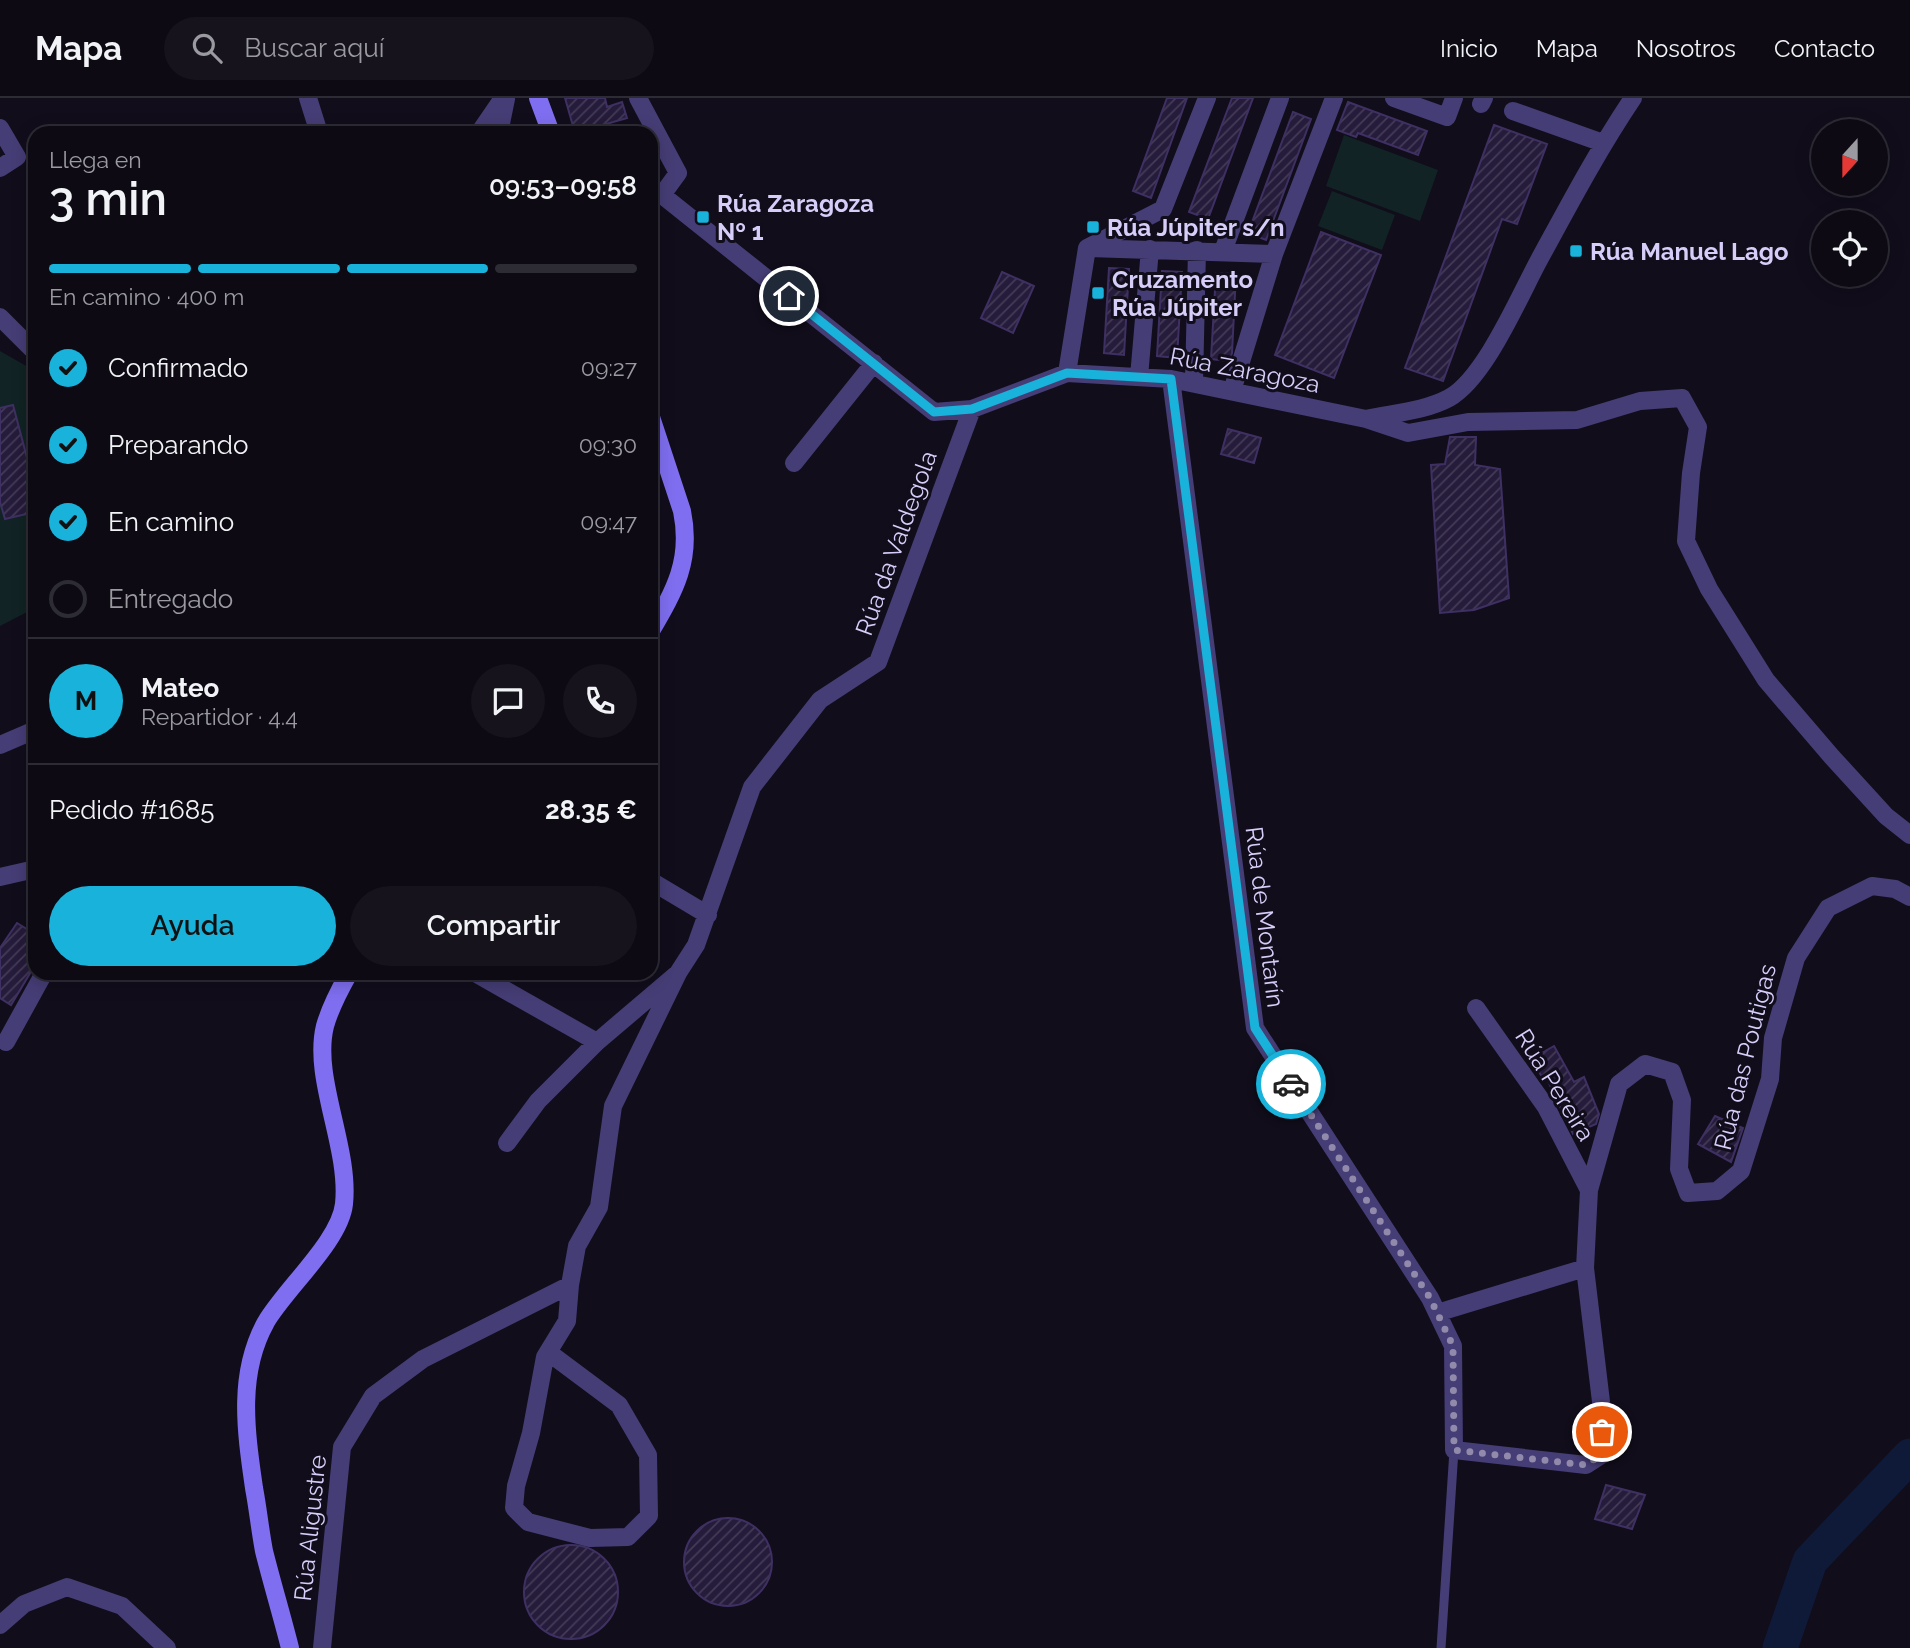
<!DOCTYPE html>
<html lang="es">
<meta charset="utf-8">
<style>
:root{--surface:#0d0a14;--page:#16131d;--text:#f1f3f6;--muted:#9a9aa0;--line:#2d2b34;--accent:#18b2da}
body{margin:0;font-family:Raleway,sans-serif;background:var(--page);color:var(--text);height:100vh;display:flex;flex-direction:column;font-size:26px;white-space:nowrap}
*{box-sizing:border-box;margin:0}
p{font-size:23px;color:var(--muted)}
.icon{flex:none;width:38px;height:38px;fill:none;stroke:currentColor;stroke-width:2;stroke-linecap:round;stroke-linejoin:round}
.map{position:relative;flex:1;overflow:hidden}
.details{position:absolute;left:28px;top:28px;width:630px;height:854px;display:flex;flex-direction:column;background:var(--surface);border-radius:21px;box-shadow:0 4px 18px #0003,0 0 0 2px var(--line)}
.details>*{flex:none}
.needle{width:46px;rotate:201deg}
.buttons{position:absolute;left:1811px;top:21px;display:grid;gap:14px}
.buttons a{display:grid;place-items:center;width:77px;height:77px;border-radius:50%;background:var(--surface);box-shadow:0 4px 18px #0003,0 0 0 2px var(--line);font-size:35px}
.pin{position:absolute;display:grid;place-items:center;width:60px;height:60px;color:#fff;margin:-30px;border:4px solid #fff;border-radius:50%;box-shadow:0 2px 7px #0007}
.courier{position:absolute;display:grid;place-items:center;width:70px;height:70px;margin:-35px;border:5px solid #18b2da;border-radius:50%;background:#fff;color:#222;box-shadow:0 2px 9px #0007}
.head em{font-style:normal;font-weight:600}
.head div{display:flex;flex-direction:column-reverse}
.head{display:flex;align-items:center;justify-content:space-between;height:119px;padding:0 21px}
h1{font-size:46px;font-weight:600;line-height:52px}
.bar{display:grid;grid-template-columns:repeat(4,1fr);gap:10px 7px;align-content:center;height:84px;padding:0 21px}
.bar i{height:9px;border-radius:5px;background:var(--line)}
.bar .selected{background:var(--accent)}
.bar p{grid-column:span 4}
.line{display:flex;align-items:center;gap:18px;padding:0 21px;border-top:2px solid var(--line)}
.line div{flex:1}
.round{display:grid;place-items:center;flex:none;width:74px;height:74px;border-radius:37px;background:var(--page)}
ol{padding:0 21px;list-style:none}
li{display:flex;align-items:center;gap:21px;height:77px}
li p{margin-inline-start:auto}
li .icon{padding:7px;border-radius:50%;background:var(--accent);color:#111;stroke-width:4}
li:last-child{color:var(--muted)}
li i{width:38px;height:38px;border:4px solid var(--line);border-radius:50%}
.primary-button{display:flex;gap:14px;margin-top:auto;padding:14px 21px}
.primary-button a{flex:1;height:80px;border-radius:42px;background:var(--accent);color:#111;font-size:28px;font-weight:600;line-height:80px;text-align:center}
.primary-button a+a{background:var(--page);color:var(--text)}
header{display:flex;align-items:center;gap:42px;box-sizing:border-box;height:98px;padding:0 35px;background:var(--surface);border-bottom:2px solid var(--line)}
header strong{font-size:33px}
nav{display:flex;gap:38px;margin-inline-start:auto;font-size:24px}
.search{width:490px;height:63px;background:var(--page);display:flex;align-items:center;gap:18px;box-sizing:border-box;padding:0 24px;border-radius:38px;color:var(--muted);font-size:26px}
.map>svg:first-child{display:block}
.park{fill:#112324}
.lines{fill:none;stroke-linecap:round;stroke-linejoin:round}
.river{stroke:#0f1a38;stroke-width:35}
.building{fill:url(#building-hatch);stroke:#3f3063;stroke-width:2}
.lane{stroke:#453d75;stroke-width:9}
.street{stroke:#453d75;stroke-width:18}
.secondary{stroke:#7f6eef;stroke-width:18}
.done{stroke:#928aab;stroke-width:7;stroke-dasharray:0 12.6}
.route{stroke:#18b2da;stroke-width:9}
.poi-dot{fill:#18b2da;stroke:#110d1b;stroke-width:2.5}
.labels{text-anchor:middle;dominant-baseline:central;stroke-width:6;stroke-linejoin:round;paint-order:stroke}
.poi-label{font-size:24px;font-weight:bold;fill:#d7cdf9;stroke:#110d1b;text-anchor:start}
.street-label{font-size:24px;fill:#d7cdf9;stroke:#110d1b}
</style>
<header>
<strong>Mapa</strong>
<div class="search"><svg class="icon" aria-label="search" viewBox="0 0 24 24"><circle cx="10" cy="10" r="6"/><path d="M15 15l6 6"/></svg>Buscar aquí</div>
<nav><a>Inicio</a><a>Mapa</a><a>Nosotros</a><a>Contacto</a></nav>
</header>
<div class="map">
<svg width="1910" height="1550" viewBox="0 0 1910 1550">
<defs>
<pattern id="building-hatch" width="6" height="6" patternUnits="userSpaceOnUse" patternTransform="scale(1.75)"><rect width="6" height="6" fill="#251b3a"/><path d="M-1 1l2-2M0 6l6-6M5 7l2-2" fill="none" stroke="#443b57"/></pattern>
</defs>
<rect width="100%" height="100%" fill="#110d1b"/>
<!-- park -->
<path class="park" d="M1344,37L1438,72L1420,123L1326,88Z
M1332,93L1395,117L1382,152L1318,128Z
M0,253L35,273V510L0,528Z"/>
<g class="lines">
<!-- river -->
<path class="river" d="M1780,1550L1810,1463L1910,1358"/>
</g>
<!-- building -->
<path class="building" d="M565,0H605L607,9L622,4L627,20L575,35Z
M1167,0H1187L1151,100L1133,93Z
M1232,0H1253L1208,121L1189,114Z
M1348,4L1427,33L1418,57L1358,35L1356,39L1337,32Z
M1293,14L1311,21L1266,142L1248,135Z
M1494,27L1547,46L1517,126L1502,121L1443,283L1405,270Z
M1321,134L1381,157L1334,280L1275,257Z
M1109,170L1129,171L1124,257L1104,255Z
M1162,173L1182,174L1177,260L1157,258Z
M1002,174L1034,188L1013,235L981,220Z
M1216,175L1236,176L1232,255L1229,263L1211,261Z
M13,307L35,390V414L5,421L0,404V310Z
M1228,331L1261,340L1254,365L1221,356Z
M1450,339H1476L1475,367L1500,371L1509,500L1474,512L1440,515L1431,367L1445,366Z
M17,825L35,836V867L11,907L0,900V850Z
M1554,948L1574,984L1584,979L1599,1016L1596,1026L1573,1036L1547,981L1544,982L1531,961Z
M1715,1018L1743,1030L1731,1064L1698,1046Z
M1606,1387L1645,1397L1632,1431L1595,1421Z
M684 1464a44 44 0 1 1 88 0a44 44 0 1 1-88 0Z
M524 1494a47 47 0 1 1 94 0a47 47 0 1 1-94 0Z"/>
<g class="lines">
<!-- lane -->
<path class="lane" d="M1441,1550L1454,1352"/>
<!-- street -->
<path class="street" d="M308,0L319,35
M638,0L678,75L662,97
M1394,0L1447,19L1454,0
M1481,6L1484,0
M1513,13L1603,45
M0,30L17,59L0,70
M479,35L503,0
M499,35L506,1
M651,99L662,97L934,314L972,311L1067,275L1171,281L1366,321L1408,335L1468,324L1577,322L1640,303L1682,300L1698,329L1691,375L1686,443L1709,491L1766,582L1832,659L1886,718L1910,737
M1087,150L1163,111L1207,0
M1089,150L1274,156
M1223,153L1280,0
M0,219L35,254
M1067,275L1087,150
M1139,279L1150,151
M1171,281L1255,930L1430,1200L1453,1248L1454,1352L1586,1367L1603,1356L1602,1312L1585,1170L1589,1092L1619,986L1645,966L1672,974L1682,1002L1679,1071L1688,1095L1717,1093L1741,1073L1770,981L1773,940L1796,860L1828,810L1872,788L1895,791L1910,799
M1194,285L1197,152
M1232,293L1274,156L1334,0
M1366,321C1393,315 1425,313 1449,300C1485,280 1519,199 1539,162C1569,107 1598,52 1633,0
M794,365L874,265
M0,647L35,632
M0,779L35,771
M651,783L708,817
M475,875L597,944
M1476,910L1546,1009L1589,1092
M6,944L44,875
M507,1045L538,1003L597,944L678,875L696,847L752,689L820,602L878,564L972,311
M1437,1215L1585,1170
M548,1254L619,1307L648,1357L649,1418L628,1439L590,1440L528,1424L514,1410L516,1388L531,1335L545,1259L567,1223L570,1187L577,1148L599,1109L613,1008L678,875
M0,1527L24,1506L67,1489L122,1508L167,1550
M322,1550L342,1349L373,1298L423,1261L570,1187"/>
<!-- secondary -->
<path class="secondary" d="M538,0L551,35
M651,319L682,413C692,462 675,492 651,533
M290,1550C282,1518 272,1485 264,1453C260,1432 258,1411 254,1390C246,1334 237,1276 266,1224C286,1190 340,1143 344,1106C350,1049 312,980 325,928C330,910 340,891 349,875"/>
</g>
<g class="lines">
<!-- done -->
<path class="done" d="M1291,986L1430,1200L1453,1248L1454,1352L1586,1367L1602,1356V1334"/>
<!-- route -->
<path class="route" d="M789,198L934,314L972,311L1067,275L1171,281L1255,930L1291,986"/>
</g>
<!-- markers -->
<g class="poi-dot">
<rect x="696" y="112" width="14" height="14" rx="3.5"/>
<rect x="1086" y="122" width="14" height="14" rx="3.5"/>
<rect x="1569" y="146" width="14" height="14" rx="3.5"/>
<rect x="1091" y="188" width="14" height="14" rx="3.5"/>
</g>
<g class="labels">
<!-- poi labels -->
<g class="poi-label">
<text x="717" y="105">Rúa Zaragoza<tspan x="717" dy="28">Nº 1</tspan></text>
<text x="1107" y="129">Rúa Júpiter s/n</text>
<text x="1590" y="153">Rúa Manuel Lago</text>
<text x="1112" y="181">Cruzamento<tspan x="1112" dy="28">Rúa Júpiter</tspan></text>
</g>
<!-- street labels -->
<g class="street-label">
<text transform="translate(1245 272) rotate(11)">Rúa Zaragoza</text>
<text transform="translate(896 445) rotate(-70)">Rúa da Valdegola</text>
<text transform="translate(1265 819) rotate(83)">Rúa de Montarín</text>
<text transform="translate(1745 959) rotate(-76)">Rúa das Poutigas</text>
<text transform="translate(1555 987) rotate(58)">Rúa Pereira</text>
<text transform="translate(310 1430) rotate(-84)">Rúa Aligustre</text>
</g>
</g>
</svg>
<div class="buttons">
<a><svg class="needle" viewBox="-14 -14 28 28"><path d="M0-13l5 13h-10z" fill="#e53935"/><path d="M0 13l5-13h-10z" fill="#9a9aa0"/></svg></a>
<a><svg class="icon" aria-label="locate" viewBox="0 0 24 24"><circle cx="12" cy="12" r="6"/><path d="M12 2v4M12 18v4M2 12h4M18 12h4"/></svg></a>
</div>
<div class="pin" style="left:1602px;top:1334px;background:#ea580c"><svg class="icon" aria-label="bag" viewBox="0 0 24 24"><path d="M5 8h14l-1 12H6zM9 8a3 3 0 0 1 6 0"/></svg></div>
<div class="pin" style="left:789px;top:198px;background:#1f2937"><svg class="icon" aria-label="home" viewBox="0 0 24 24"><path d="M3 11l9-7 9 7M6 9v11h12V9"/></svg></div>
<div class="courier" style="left:1291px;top:986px"><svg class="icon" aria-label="car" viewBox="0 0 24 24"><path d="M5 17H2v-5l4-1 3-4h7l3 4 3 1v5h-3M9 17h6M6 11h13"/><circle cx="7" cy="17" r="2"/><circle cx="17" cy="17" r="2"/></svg></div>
<section class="details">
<div class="head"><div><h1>3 min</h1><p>Llega en</p></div><em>09:53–09:58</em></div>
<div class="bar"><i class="selected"></i><i class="selected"></i><i class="selected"></i><i></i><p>En camino · 400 m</p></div>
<ol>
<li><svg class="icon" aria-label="check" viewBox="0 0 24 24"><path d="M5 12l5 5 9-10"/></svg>Confirmado<p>09:27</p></li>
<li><svg class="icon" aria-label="check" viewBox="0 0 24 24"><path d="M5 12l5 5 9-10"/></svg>Preparando<p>09:30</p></li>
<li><svg class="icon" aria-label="check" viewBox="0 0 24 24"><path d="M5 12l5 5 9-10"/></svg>En camino<p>09:47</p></li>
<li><i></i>Entregado</li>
</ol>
<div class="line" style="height:126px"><b class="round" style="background:var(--accent);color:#111">M</b><div><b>Mateo</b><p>Repartidor · 4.4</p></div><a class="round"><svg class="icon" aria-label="chat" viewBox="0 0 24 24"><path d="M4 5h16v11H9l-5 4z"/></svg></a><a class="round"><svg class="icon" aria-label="phone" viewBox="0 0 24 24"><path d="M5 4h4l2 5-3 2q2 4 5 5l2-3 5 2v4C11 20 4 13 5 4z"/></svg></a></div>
<div class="line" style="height:91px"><div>Pedido #1685</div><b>28.35 €</b></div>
<div class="primary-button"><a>Ayuda</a><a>Compartir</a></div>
</section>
</div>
